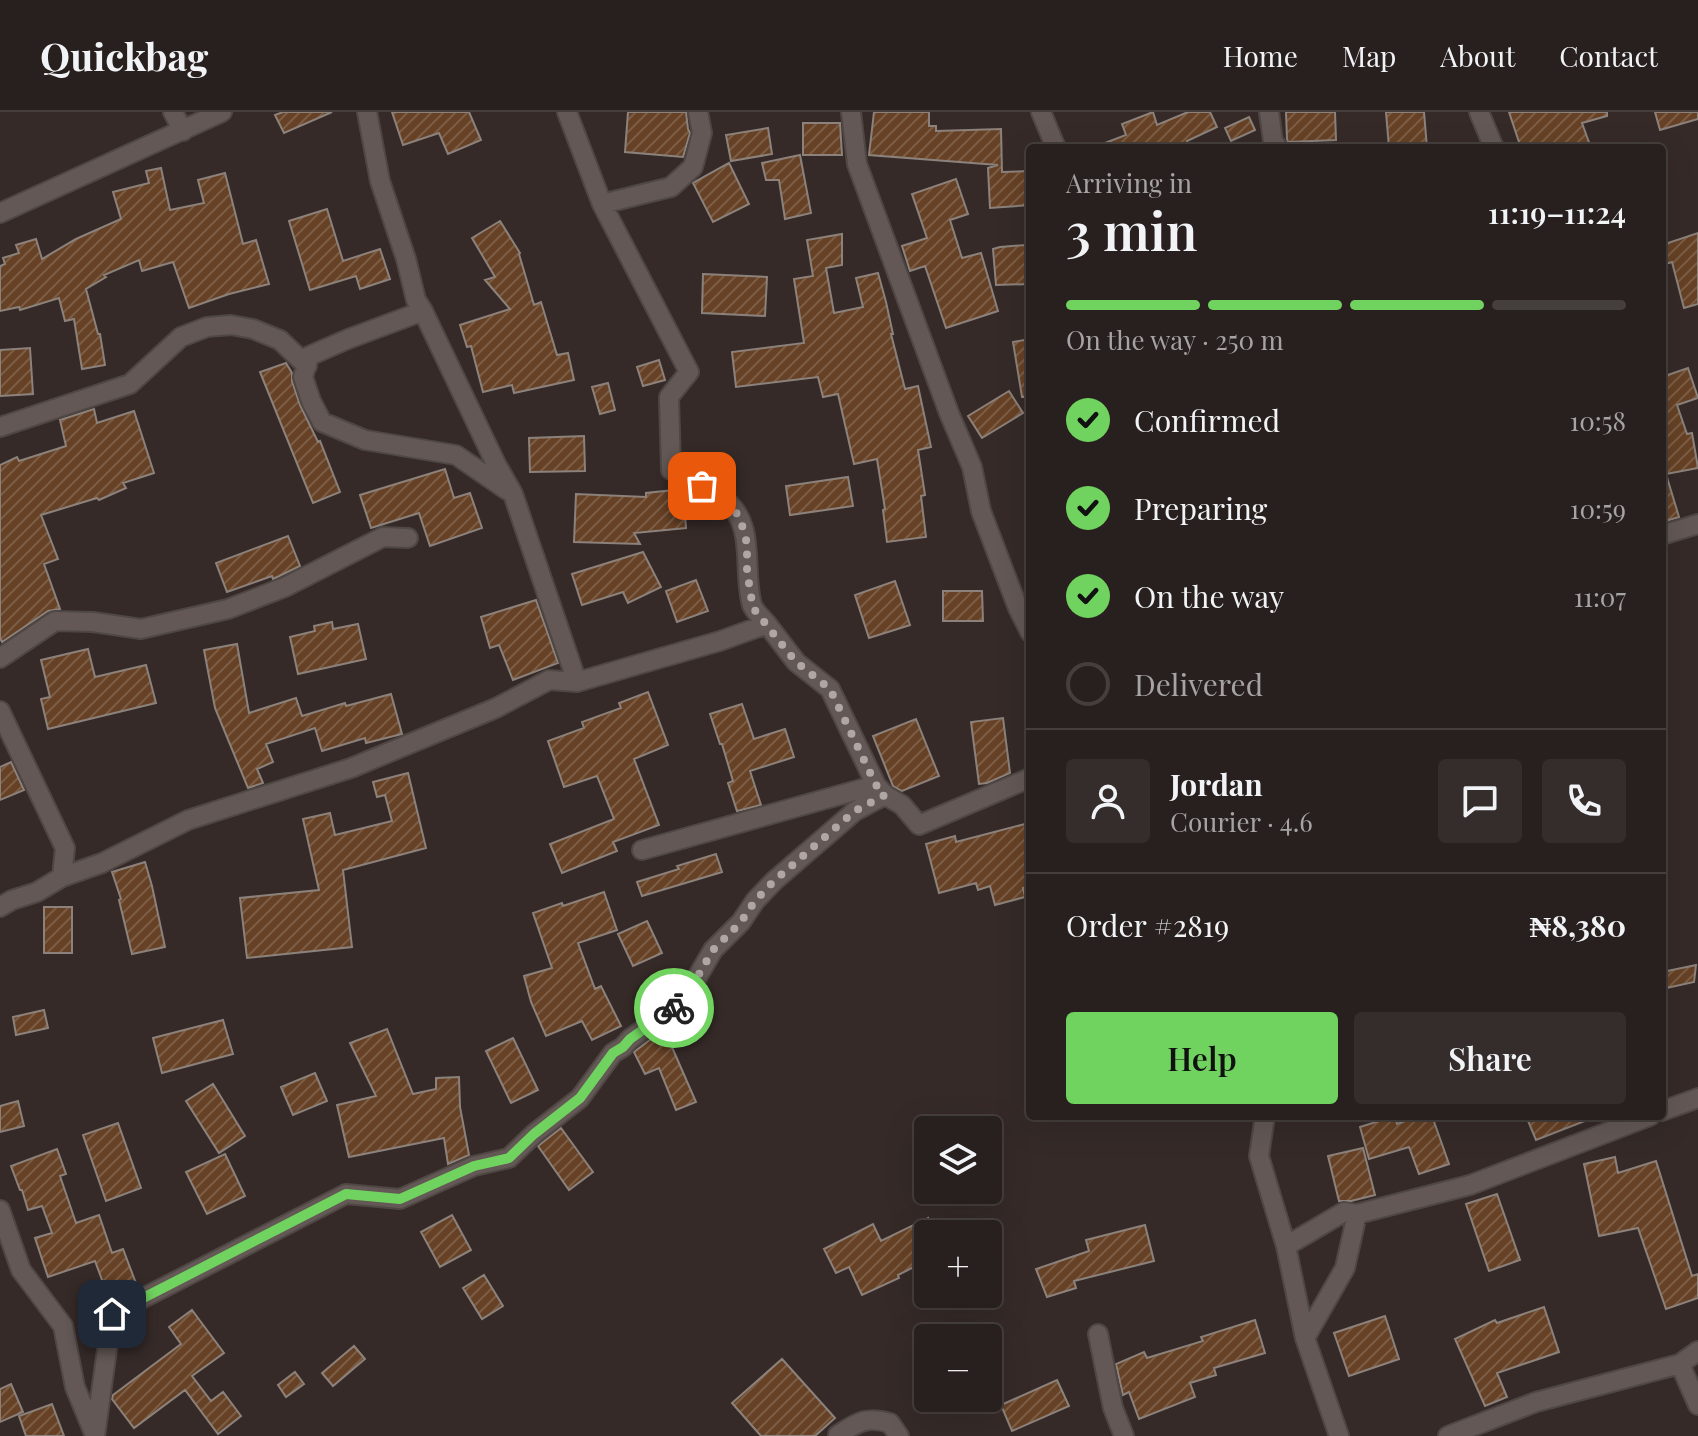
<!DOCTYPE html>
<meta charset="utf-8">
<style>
:root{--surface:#28201e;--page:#342d2b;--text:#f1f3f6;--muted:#a5a3a4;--line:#443e3c;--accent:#70d35f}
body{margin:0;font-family:"Playfair Display",serif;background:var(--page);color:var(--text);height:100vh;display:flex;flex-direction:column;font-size:30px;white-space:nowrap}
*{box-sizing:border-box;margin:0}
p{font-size:26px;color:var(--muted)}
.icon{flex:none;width:44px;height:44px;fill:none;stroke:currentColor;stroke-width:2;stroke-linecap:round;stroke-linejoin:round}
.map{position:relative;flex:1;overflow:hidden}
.drawer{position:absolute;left:1026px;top:32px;width:640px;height:976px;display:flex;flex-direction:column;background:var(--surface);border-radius:8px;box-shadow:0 8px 32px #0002,0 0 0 2px var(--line)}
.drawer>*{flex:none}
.buttons{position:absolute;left:914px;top:1004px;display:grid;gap:16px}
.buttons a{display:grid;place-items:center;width:88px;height:88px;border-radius:8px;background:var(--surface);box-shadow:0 8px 32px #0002,0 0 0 2px var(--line);font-size:40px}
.pin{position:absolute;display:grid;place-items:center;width:68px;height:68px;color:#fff;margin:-34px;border-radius:16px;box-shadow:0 4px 12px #0006}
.courier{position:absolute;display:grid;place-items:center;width:80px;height:80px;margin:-40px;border:6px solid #70d35f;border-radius:50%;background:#fff;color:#222;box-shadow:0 2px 10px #0007}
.overview em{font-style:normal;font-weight:600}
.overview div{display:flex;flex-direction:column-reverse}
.overview{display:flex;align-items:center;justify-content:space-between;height:136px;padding:0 40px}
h1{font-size:52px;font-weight:600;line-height:60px}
.bar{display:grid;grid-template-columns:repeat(4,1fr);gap:12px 8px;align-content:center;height:96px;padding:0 40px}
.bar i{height:10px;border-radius:6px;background:var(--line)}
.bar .current{background:var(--accent)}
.bar p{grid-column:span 4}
.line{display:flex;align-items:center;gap:20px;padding:0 40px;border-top:2px solid var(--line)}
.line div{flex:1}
.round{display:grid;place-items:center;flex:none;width:84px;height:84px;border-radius:8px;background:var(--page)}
ol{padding:0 40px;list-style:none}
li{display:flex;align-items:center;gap:24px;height:88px}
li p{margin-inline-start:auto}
li .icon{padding:8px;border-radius:50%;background:var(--accent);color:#111;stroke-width:4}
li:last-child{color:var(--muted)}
li i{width:44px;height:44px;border:4px solid var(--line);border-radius:50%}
.button{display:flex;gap:16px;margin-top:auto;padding:16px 40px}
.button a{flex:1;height:92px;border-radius:8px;background:var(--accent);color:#111;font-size:32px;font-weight:600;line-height:92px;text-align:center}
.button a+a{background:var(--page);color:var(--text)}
header{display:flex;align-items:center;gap:48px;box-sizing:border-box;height:112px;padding:0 40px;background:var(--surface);border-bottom:2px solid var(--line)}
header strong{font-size:38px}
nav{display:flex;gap:44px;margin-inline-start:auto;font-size:28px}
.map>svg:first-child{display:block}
.building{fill:url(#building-hatch);stroke:#8c827b;stroke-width:2}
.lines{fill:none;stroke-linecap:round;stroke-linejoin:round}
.minor-casing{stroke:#4f4744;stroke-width:22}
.minor{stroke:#635855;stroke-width:18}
.done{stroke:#b0a7a5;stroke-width:8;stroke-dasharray:0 14.4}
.route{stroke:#70d35f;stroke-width:10}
</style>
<header>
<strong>Quickbag</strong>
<nav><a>Home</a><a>Map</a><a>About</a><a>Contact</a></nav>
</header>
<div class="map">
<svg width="1698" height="1324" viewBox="0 0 1698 1324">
<defs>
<pattern id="building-hatch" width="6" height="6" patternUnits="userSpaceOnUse" patternTransform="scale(2)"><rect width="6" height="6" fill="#664125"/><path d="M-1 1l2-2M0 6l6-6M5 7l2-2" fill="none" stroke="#7c5d45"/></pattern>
</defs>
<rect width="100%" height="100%" fill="#352a28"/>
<!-- building -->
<path class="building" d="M283,0H332L284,21L275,3Z
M392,0H469L481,28L448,42L439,21L403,33Z
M628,0H686L688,17L690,21L683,45L625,40Z
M874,0H929V14H936V19L1001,17L1002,60L1030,59V93L990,96L988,56L998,53L869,43Z
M1153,0L1157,13L1188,0H1210L1217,15L1187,29L1190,36H1097V34L1126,23L1122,12Z
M1286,0H1335L1336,28L1288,30L1287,27Z
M1386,0H1424L1427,36H1389Z
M1509,0H1607V4L1582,11L1591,36H1521Z
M1655,0H1698V7L1660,18Z
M1249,5L1255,18L1231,29L1225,16Z
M803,11H840L842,43H803Z
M768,16L772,42L731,49L726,23Z
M800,43L811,101L785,107L779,68H766L762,51Z
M729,51L749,92L713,110L693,71Z
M161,56L170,98L204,91L198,68L225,61L243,132L256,128L269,172L229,182L189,196L173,150L142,159L139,148L104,163L106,165L86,177L98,222H100L105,253L82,257L74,207L65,209L59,186L20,198L19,195L0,199V154L5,152L3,146L19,141L16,133L36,127L42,147L76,127L121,107L113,80L149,71L146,59Z
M956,67L968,102L950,108L962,146L981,141L998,199L946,216L925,154L910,159L902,134L927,126L912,82Z
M327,97L343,149L380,137L390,167L360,177L356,164L310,178L289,109Z
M500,109L520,141L519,142L534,193L541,190L557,243L568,241L574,268L514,281L512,273L483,280L471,234L467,235L460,213L510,197L485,168L495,165L472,126Z
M1698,121V192L1684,196L1672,150L1662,153V133Z
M842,122V153L826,156L834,201L863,195L856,166L878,161L886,190L893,222H891L905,277L918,274L931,335L918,338L925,383L921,384L926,425L887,430L883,398L885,397L877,347L854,352L838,282L823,285L818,265L736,275L732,240L804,231L794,167L813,164L807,128Z
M1026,133V138H1030V172L996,173L993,137L1000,135Z
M703,162L767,165L765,204L702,201Z
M1030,227V285H1022L1013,230Z
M30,236L33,282L0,284V238Z
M659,248L665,268L643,274L637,255Z
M286,251L292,261V269L300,293L318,330L320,329L340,380L313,391L260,260Z
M1688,256L1698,286L1677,293L1687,322L1692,321L1698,356L1666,362L1679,405L1662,410V265Z
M608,271L615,298L600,302L592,275Z
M1009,279L1023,301L982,326L968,304Z
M94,297L97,311L134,299L154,361L123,371L126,376L99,388L97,386L41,403L58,447L44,452L60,497L48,499L2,530L0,526V353L17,345L19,349L66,334L60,308Z
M584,324L585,359L530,360L529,326Z
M445,357L454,386L470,381L482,416L430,434L419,401L371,416L360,383Z
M848,365L853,394L790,403L786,374Z
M683,377L686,416L634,421L640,432L574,430L576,382L646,385V381Z
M288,424L300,454L273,467L272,464L227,480L216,451Z
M643,440L661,475L628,491L623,480L582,493L572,462Z
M696,468L708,499L677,510L666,479Z
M895,469L910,513L869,526L855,483Z
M943,479H982L983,509H943Z
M536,488L558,551L513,568L499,533L490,536L481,505Z
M332,510L333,517L358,512L366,547L298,562L290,525L315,519L314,514Z
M237,532L249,601L296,586L302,604L345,591L346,594L391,582L402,622L366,631L365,626L322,639L315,616L266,632L273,650L257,657L263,671L248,676L215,596L204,538Z
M88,537L95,565L146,553L156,591L48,617L41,587L50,585L41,548Z
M648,580L668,633L634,647L659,713L613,730L617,739L562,761L550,732L614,707L597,664L564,675L548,629L584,616L582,610L621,596L619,591Z
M742,592L754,627L785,617L794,645L750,659L761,693L737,699L728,671L733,669L722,632H720L710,602Z
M1003,606L1010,661L987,671L979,672L971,610Z
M916,607L939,664L902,679L893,674L873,624Z
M11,650L24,678L0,688V655Z
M408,661L426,736L343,758L352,835L247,846L240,786L319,778L303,707L330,701L335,723L392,709L385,683L377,685L373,670Z
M1025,712L1030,731V775L1023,776L1025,785L995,793L990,774L978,778L976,771L939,781L926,732L955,724L956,730Z
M716,742L722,760L642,784L637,770L679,757L677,754Z
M145,750L152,774L165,835L132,842L119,788L121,787L112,760Z
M604,780L617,818L578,831L595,877L601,874L621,914L592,928L582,909L546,924L531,890L524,864L552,856L533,801L562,791L563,794Z
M44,795H72V841H44Z
M647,809L662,841L633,854L618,822Z
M1696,853L1694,870L1662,877V860Z
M44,898L48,916L16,923L13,905Z
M223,908L233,942L162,961L153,926Z
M387,917L413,982L436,977V966L459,965L460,995L469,1043L448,1052L444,1026L349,1045L337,993L376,984L350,931Z
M664,917L696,990L676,998L659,956L645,962L634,940Z
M513,926L538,978L511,991L486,939Z
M315,961L327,989L293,1003L281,975Z
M213,972L245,1024L219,1041L186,989Z
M18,989L24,1014L0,1020V994Z
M1395,1004L1397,1012L1420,1004H1432L1449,1052L1419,1062L1409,1035L1369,1047L1360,1015Z
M1526,1004H1595V1005L1536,1028Z
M118,1011L141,1076L106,1089L83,1023Z
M561,1016L593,1060L569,1078L538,1034Z
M1363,1036L1375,1083L1351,1089H1339L1328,1044Z
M57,1037L66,1062L60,1064L76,1111L99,1103L112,1141L123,1137L137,1174L108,1184L95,1149L48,1165L35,1126L52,1121L42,1094L28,1098L22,1078H20L11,1054Z
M225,1042L245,1084L207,1102L186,1060Z
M1615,1045L1618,1061L1656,1049L1692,1164L1698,1162V1186L1666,1197L1638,1116L1599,1124L1584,1052Z
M1497,1082L1520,1148L1489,1159L1466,1092Z
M452,1103L471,1138L440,1155L421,1120Z
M928,1106V1148L898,1163L899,1166L862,1183L849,1155L836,1161L824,1137L873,1112L881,1129Z
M1145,1113L1154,1149L1074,1169L1076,1176L1047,1185L1036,1157L1089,1139L1086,1128Z
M484,1163L503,1194L482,1207L463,1176Z
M1544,1195L1559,1240L1497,1261L1507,1285L1485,1294L1455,1227L1495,1208L1497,1211Z
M192,1198L224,1241L192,1264L211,1289L223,1280L241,1304L218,1322L185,1278L134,1316L112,1287L113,1283L181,1232L169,1215Z
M1385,1204L1399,1247L1349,1264L1334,1221Z
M1255,1208L1265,1241L1214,1256L1216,1263L1190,1271L1195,1285L1139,1307L1129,1280L1123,1283L1116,1252L1144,1240L1147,1246L1203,1229L1201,1225Z
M354,1234L365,1247L333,1274L322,1261Z
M782,1247L835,1306L815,1324H761L732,1291Z
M295,1260L304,1272L286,1285L278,1273Z
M1057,1268L1069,1294L1012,1319L1001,1293Z
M11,1272L23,1300L0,1310V1277Z
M52,1292L64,1324H26L19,1304Z"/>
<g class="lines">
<!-- minor casing -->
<g class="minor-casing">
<path id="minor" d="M173,0L183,19
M367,0L380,69L406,147L416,188L423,199L496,352L513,382L577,570
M567,0L602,92
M698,0L702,21L693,55L671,75L602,92L689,260L669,285L671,358C689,367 710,375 725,388C757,414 742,458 752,493C755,500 762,506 767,512
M851,0L857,52L949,301L972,355L981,399L1018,496L1030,520
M1041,0L1056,36
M1269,0L1273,29L1278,36
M1479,0L1494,36
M0,101L222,0
M423,199L348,227L309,244L303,265L311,289L322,310L365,328L456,343L507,378
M0,315L130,272L181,225L207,215L231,213L253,217L280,228L307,254
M1662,423L1698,412
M0,546L55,509L93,510L141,517L228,497L285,475L383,425L408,426
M0,599L65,736L62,765
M642,738L876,673
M0,795L12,788L37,780L62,765L102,751L188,708L351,656L496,596L549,568L577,570L720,529L767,512L796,550L830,577L876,673L885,683L902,693L919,713L1030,666
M1662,999L1698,986
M1265,1004L1259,1044L1286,1134L1305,1226
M0,1098L21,1158L63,1214L75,1275L94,1321
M1286,1134L1344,1100L1357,1102L1470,1073L1650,1004
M1098,1222L1113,1296L1124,1324
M1680,1252L1698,1293
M838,1323C858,1310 866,1304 890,1311L899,1324
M95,1324L112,1202L346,1082L400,1087L474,1054L509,1046L534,1022L580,986L613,941L623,935L630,927L684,888L713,838L741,810L755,789L774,769L855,699L885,683
M1339,1324L1305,1226L1345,1156L1357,1102
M1448,1324L1536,1290L1680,1252L1698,1239"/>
</g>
<!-- minor -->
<use href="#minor" class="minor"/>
</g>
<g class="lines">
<!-- done -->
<path class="done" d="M674,896L684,888L713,838L741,810L755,789L774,769L855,699L885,683L876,673L830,577L796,550L753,496L747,459V432L743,416L736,400L725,387L702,374"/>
<!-- route -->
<path class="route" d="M112,1202L346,1082L400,1087L474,1054L509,1046L534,1022L580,986L613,941L623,935L630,927L674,896"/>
</g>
</svg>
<div class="buttons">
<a><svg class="icon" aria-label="layers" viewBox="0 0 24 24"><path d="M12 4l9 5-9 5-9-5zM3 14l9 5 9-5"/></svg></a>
<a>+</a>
<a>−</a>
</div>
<div class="pin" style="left:702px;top:374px;background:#ea580c"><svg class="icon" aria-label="bag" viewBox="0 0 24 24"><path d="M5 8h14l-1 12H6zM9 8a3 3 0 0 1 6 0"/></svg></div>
<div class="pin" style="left:112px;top:1202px;background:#1f2937"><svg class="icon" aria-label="home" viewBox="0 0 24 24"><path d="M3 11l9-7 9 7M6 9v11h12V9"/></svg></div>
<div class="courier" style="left:674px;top:896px"><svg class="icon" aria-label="bike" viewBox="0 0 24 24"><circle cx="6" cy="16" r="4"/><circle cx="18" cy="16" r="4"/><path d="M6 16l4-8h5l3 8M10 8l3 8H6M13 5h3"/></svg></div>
<section class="drawer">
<div class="overview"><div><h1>3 min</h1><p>Arriving in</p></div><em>11:19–11:24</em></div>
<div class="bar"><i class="current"></i><i class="current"></i><i class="current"></i><i></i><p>On the way · 250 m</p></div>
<ol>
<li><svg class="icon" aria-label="check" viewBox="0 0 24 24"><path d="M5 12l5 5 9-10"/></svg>Confirmed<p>10:58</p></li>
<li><svg class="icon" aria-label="check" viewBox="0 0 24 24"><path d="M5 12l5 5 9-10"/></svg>Preparing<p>10:59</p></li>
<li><svg class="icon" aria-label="check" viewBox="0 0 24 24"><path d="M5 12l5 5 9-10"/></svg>On the way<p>11:07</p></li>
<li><i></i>Delivered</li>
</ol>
<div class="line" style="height:144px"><a class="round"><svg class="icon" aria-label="person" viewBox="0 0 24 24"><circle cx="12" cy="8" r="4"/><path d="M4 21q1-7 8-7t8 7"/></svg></a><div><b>Jordan</b><p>Courier · 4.6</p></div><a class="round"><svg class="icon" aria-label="chat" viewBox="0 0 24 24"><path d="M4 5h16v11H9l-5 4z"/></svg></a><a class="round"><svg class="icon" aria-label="phone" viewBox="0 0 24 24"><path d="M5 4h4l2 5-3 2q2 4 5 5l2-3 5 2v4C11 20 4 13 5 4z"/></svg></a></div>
<div class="line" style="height:104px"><div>Order #2819</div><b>₦8,380</b></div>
<div class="button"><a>Help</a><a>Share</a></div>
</section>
</div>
